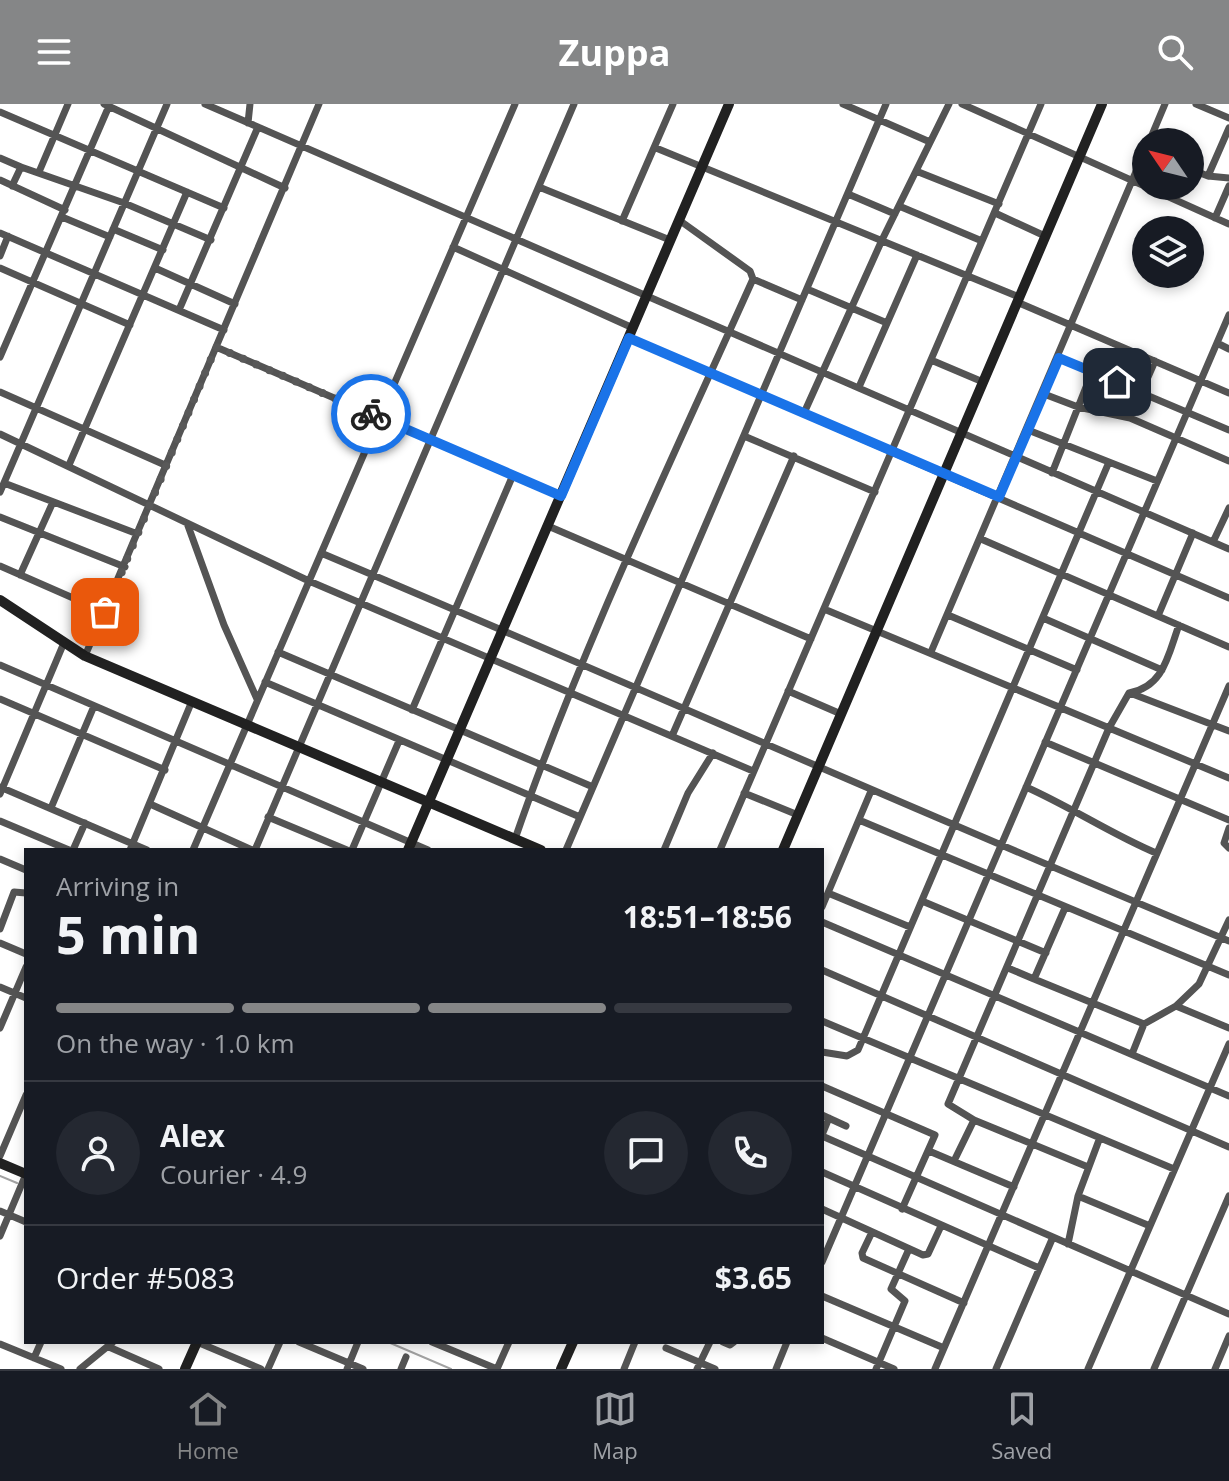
<!DOCTYPE html>
<meta charset="utf-8">
<style>
:root{--surface:#171b24;--page:#242831;--text:#f1f3f6;--muted:#9ea1a6;--line:#363941;--accent:#858687}
body{margin:0;font-family:"Open Sans",sans-serif;background:var(--page);color:var(--text);height:100vh;display:flex;flex-direction:column;font-size:30px;white-space:nowrap}
*{box-sizing:border-box;margin:0}
p{font-size:26px;color:var(--muted)}
.icon{flex:none;width:44px;height:44px;fill:none;stroke:currentColor;stroke-width:2;stroke-linecap:round;stroke-linejoin:round}
.map{position:relative;flex:1;overflow:hidden}
.details{position:absolute;left:24px;top:744px;width:800px;height:496px;display:flex;flex-direction:column;background:var(--surface);border-radius:0px;box-shadow:0 4px 12px #0003}
.details>*{flex:none}
.needle{width:52px;rotate:305deg}
.fabs{position:absolute;left:1132px;top:24px;display:grid;gap:16px}
.fabs a{display:grid;place-items:center;width:72px;height:72px;border-radius:50%;background:var(--surface);box-shadow:0 4px 12px #0003;font-size:40px}
.pin{position:absolute;display:grid;place-items:center;width:68px;height:68px;color:#fff;margin:-34px;border-radius:16px;box-shadow:0 4px 12px #0006}
.courier{position:absolute;display:grid;place-items:center;width:80px;height:80px;margin:-40px;border:6px solid #1a73e8;border-radius:50%;background:#fff;color:#222;box-shadow:0 2px 10px #0007}
.overview em{font-style:normal;font-weight:700}
.overview div{display:flex;flex-direction:column-reverse}
.overview{display:flex;align-items:center;justify-content:space-between;height:136px;padding:0 32px}
h1{font-size:52px;font-weight:700;line-height:60px}
.bar{display:grid;grid-template-columns:repeat(4,1fr);gap:12px 8px;align-content:center;height:96px;padding:0 32px}
.bar i{height:10px;border-radius:6px;background:var(--line)}
.bar .active{background:var(--accent)}
.bar p{grid-column:span 4}
.line{display:flex;align-items:center;gap:20px;padding:0 32px;border-top:2px solid var(--line)}
.line div{flex:1}
.round{display:grid;place-items:center;flex:none;width:84px;height:84px;border-radius:42px;background:var(--page)}
header{display:flex;justify-content:space-between;align-items:center;height:104px;padding:0 32px;background:var(--accent);color:#fff;font-size:36px;font-weight:700}
.dock{display:flex;justify-content:space-around;align-items:center;height:112px;border-top:2px solid var(--line);background:var(--surface);font-size:22px;color:var(--muted)}
.dock a{display:grid;justify-items:center;gap:4px}
.dock .active{color:var(--accent)}
.map>svg:first-child{display:block}
.lines{fill:none;stroke-linecap:round;stroke-linejoin:round}
.stream{stroke:#a2a2a2;stroke-width:2}
.street{stroke:#545454;stroke-width:7}
.secondary{stroke:#212121;stroke-width:10}
.done{stroke:#595959;stroke-width:8;stroke-dasharray:0 14.4}
.route{stroke:#1a73e8;stroke-width:10}
</style>
<header><svg class="icon" aria-label="menu" viewBox="0 0 24 24"><path d="M4 6h16M4 12h16M4 18h16"/></svg>Zuppa<svg class="icon" aria-label="search" viewBox="0 0 24 24"><circle cx="10" cy="10" r="6"/><path d="M15 15l6 6"/></svg></header>
<div class="map">
<svg width="1229" height="1265" viewBox="0 0 1229 1265">
<rect width="100%" height="100%" fill="#fff"/>
<g class="lines">
<!-- stream -->
<path class="stream" d="M0,1072L17,1079
M388,1238L451,1265"/>
<!-- street -->
<path class="street" d="M104,0L285,84
M205,0L1229,445
M843,0L930,38
M962,0L1229,120
M1196,0L1229,14
M0,8L224,104
M248,19L250,0
M1149,38L1165,0
M656,44L1019,193
M0,54L21,63L12,82
M21,63L124,99L211,136
M1190,65L1208,72L1229,74
M916,67L999,100
M39,68L68,0
M1208,72L1229,24
M0,76L65,106
M539,83L670,136
M848,90L895,110
M899,102L982,137
M995,109L1045,132
M62,113L110,133
M1215,114L1229,82
M679,116L750,167L753,175L802,196
M622,117L673,0
M113,125L163,146
M0,129L224,226
M453,143L633,224
M0,152L8,132
M0,164L130,221
M155,164L235,200
M807,185L887,219
M1017,198L1229,289
M179,206L258,23
M629,234L1229,494
M1217,239L1229,245
M216,243L561,392
M0,253L109,2
M1059,254L1229,326
M931,256L983,278
M859,283L917,151
M0,288L165,361
M1044,290L1078,303L1130,314L1229,357
M804,309L882,136L949,0
M1130,314L1155,257
M1028,326L1157,377
M0,330L309,477L753,667
M744,332L875,388
M69,361L187,88
M1052,369L1092,268
M4,379L135,429
M0,388L167,0
M0,413L125,463
M187,419L224,521L257,595
M548,422L811,535
M981,435L1229,543
M1213,438L1229,404
M321,449C624,577 925,711 1229,837
M0,462L105,508
M20,471L53,398
M824,505L1229,674
M948,511L1077,566
M1158,512L1193,429
M1043,514L1162,566
M278,548L593,683
M931,548L1146,44
M85,552L319,0
M0,561L428,746
M265,578L580,713
M788,587L841,610
M1130,589L1229,627
M0,595L165,666
M412,606L513,371
M672,632L794,352
M1045,638L1229,716
M0,683L147,746
M1026,683C1071,703 1111,730 1156,749
M744,689L798,711
M0,690L63,541
M150,700L252,746
M51,704L94,602
M268,713L347,746
M859,716L1229,871
M0,717L69,746
M1229,724L1224,739L1229,744
M515,735C581,544 670,360 753,175
M73,746L85,719
M130,746L192,597
M193,746L515,0
M255,746L574,0
M352,746L399,637
M566,746L886,0
M664,746L688,689L713,649
M720,746L1041,0
M0,755L26,766
M828,789L910,823
M922,797L1046,849
M822,803L871,687
M822,818L1229,992
M0,825L14,788L26,789
M0,839L26,850
M1008,864L1034,875L1065,804
M822,866L1229,1043
M1034,875L1144,920
M0,883L26,894
M1176,902L1199,880L1229,816
M822,917L1174,1065
M0,924L26,863
M822,948L847,952L858,946L1109,358
M1132,950L1144,920L1176,902L1229,924
M822,982L935,1031L902,1105
M822,1011L846,1022
M822,1031L829,1014
M822,1032L1229,1210
M929,1047L1014,1083
M0,1052L26,991
M954,1057L974,1016
M1088,1063L974,1016L948,1000L1109,624L1129,589C1164,583 1168,551 1179,521
M822,1068L1039,1164
M1078,1092L1150,1122
M822,1105L923,1151L928,1150L941,1122
M0,1107L26,1118
M872,1128L862,1149L863,1154L964,1199
M0,1132L26,1070
M1068,1140L1078,1092L1099,1036
M822,1158L1229,211
M822,1192L944,1244
M822,1234L894,1265
M197,1238L261,1265
M299,1238L363,1265
M432,1238L497,1265
M723,1238L730,1241L734,1238
M0,1240L61,1265
M109,1243L159,1265
M666,1244L715,1265
M34,1254L41,1238
M80,1265L113,1238
M268,1265L280,1238
M347,1265L358,1238
M401,1265L406,1253
M497,1265L509,1238
M624,1265L635,1238
M697,1265L710,1238
M776,1265L787,1238
M876,1265L905,1197L891,1185L909,1145
M935,1265L1229,582
M996,1265L1053,1133
M1088,1265L1229,940
M1154,1265L1229,1092
M1215,1265L1229,1232"/>
<!-- secondary -->
<path class="secondary" d="M0,496L85,552L541,746
M408,746L729,0
M783,746L1102,0
M0,1059L26,1070
M185,1265L197,1238
M561,1265L573,1238"/>
</g>
<g class="lines">
<!-- done -->
<path class="done" d="M105,508L216,243L371,310"/>
<!-- route -->
<path class="route" d="M371,310L561,392L629,234L999,393L1059,254L1117,278"/>
</g>
</svg>
<div class="fabs">
<a><svg class="needle" viewBox="-14 -14 28 28"><path d="M0-13l5 13h-10z" fill="#e53935"/><path d="M0 13l5-13h-10z" fill="#9ea1a6"/></svg></a>
<a><svg class="icon" aria-label="layers" viewBox="0 0 24 24"><path d="M12 4l9 5-9 5-9-5zM3 14l9 5 9-5"/></svg></a>
</div>
<div class="pin" style="left:105px;top:508px;background:#ea580c"><svg class="icon" aria-label="bag" viewBox="0 0 24 24"><path d="M5 8h14l-1 12H6zM9 8a3 3 0 0 1 6 0"/></svg></div>
<div class="pin" style="left:1117px;top:278px;background:#1f2937"><svg class="icon" aria-label="home" viewBox="0 0 24 24"><path d="M3 11l9-7 9 7M6 9v11h12V9"/></svg></div>
<div class="courier" style="left:371px;top:310px"><svg class="icon" aria-label="bike" viewBox="0 0 24 24"><circle cx="6" cy="16" r="4"/><circle cx="18" cy="16" r="4"/><path d="M6 16l4-8h5l3 8M10 8l3 8H6M13 5h3"/></svg></div>
<section class="details">
<div class="overview"><div><h1>5 min</h1><p>Arriving in</p></div><em>18:51–18:56</em></div>
<div class="bar"><i class="active"></i><i class="active"></i><i class="active"></i><i></i><p>On the way · 1.0 km</p></div>
<div class="line" style="height:144px"><a class="round"><svg class="icon" aria-label="person" viewBox="0 0 24 24"><circle cx="12" cy="8" r="4"/><path d="M4 21q1-7 8-7t8 7"/></svg></a><div><b>Alex</b><p>Courier · 4.9</p></div><a class="round"><svg class="icon" aria-label="chat" viewBox="0 0 24 24"><path d="M4 5h16v11H9l-5 4z"/></svg></a><a class="round"><svg class="icon" aria-label="phone" viewBox="0 0 24 24"><path d="M5 4h4l2 5-3 2q2 4 5 5l2-3 5 2v4C11 20 4 13 5 4z"/></svg></a></div>
<div class="line" style="height:104px"><div>Order #5083</div><b>$3.65</b></div>
</section>
</div>
<nav class="dock">
<a class="active"><svg class="icon" aria-label="home" viewBox="0 0 24 24"><path d="M3 11l9-7 9 7M6 9v11h12V9"/></svg>Home</a>
<a><svg class="icon" aria-label="map" viewBox="0 0 24 24"><path d="M3 6l6-2 6 2 6-2v14l-6 2-6-2-6 2zM9 4v14M15 6v14"/></svg>Map</a>
<a><svg class="icon" aria-label="saved" viewBox="0 0 24 24"><path d="M7 4h10v16l-5-4-5 4z"/></svg>Saved</a>
</nav>
